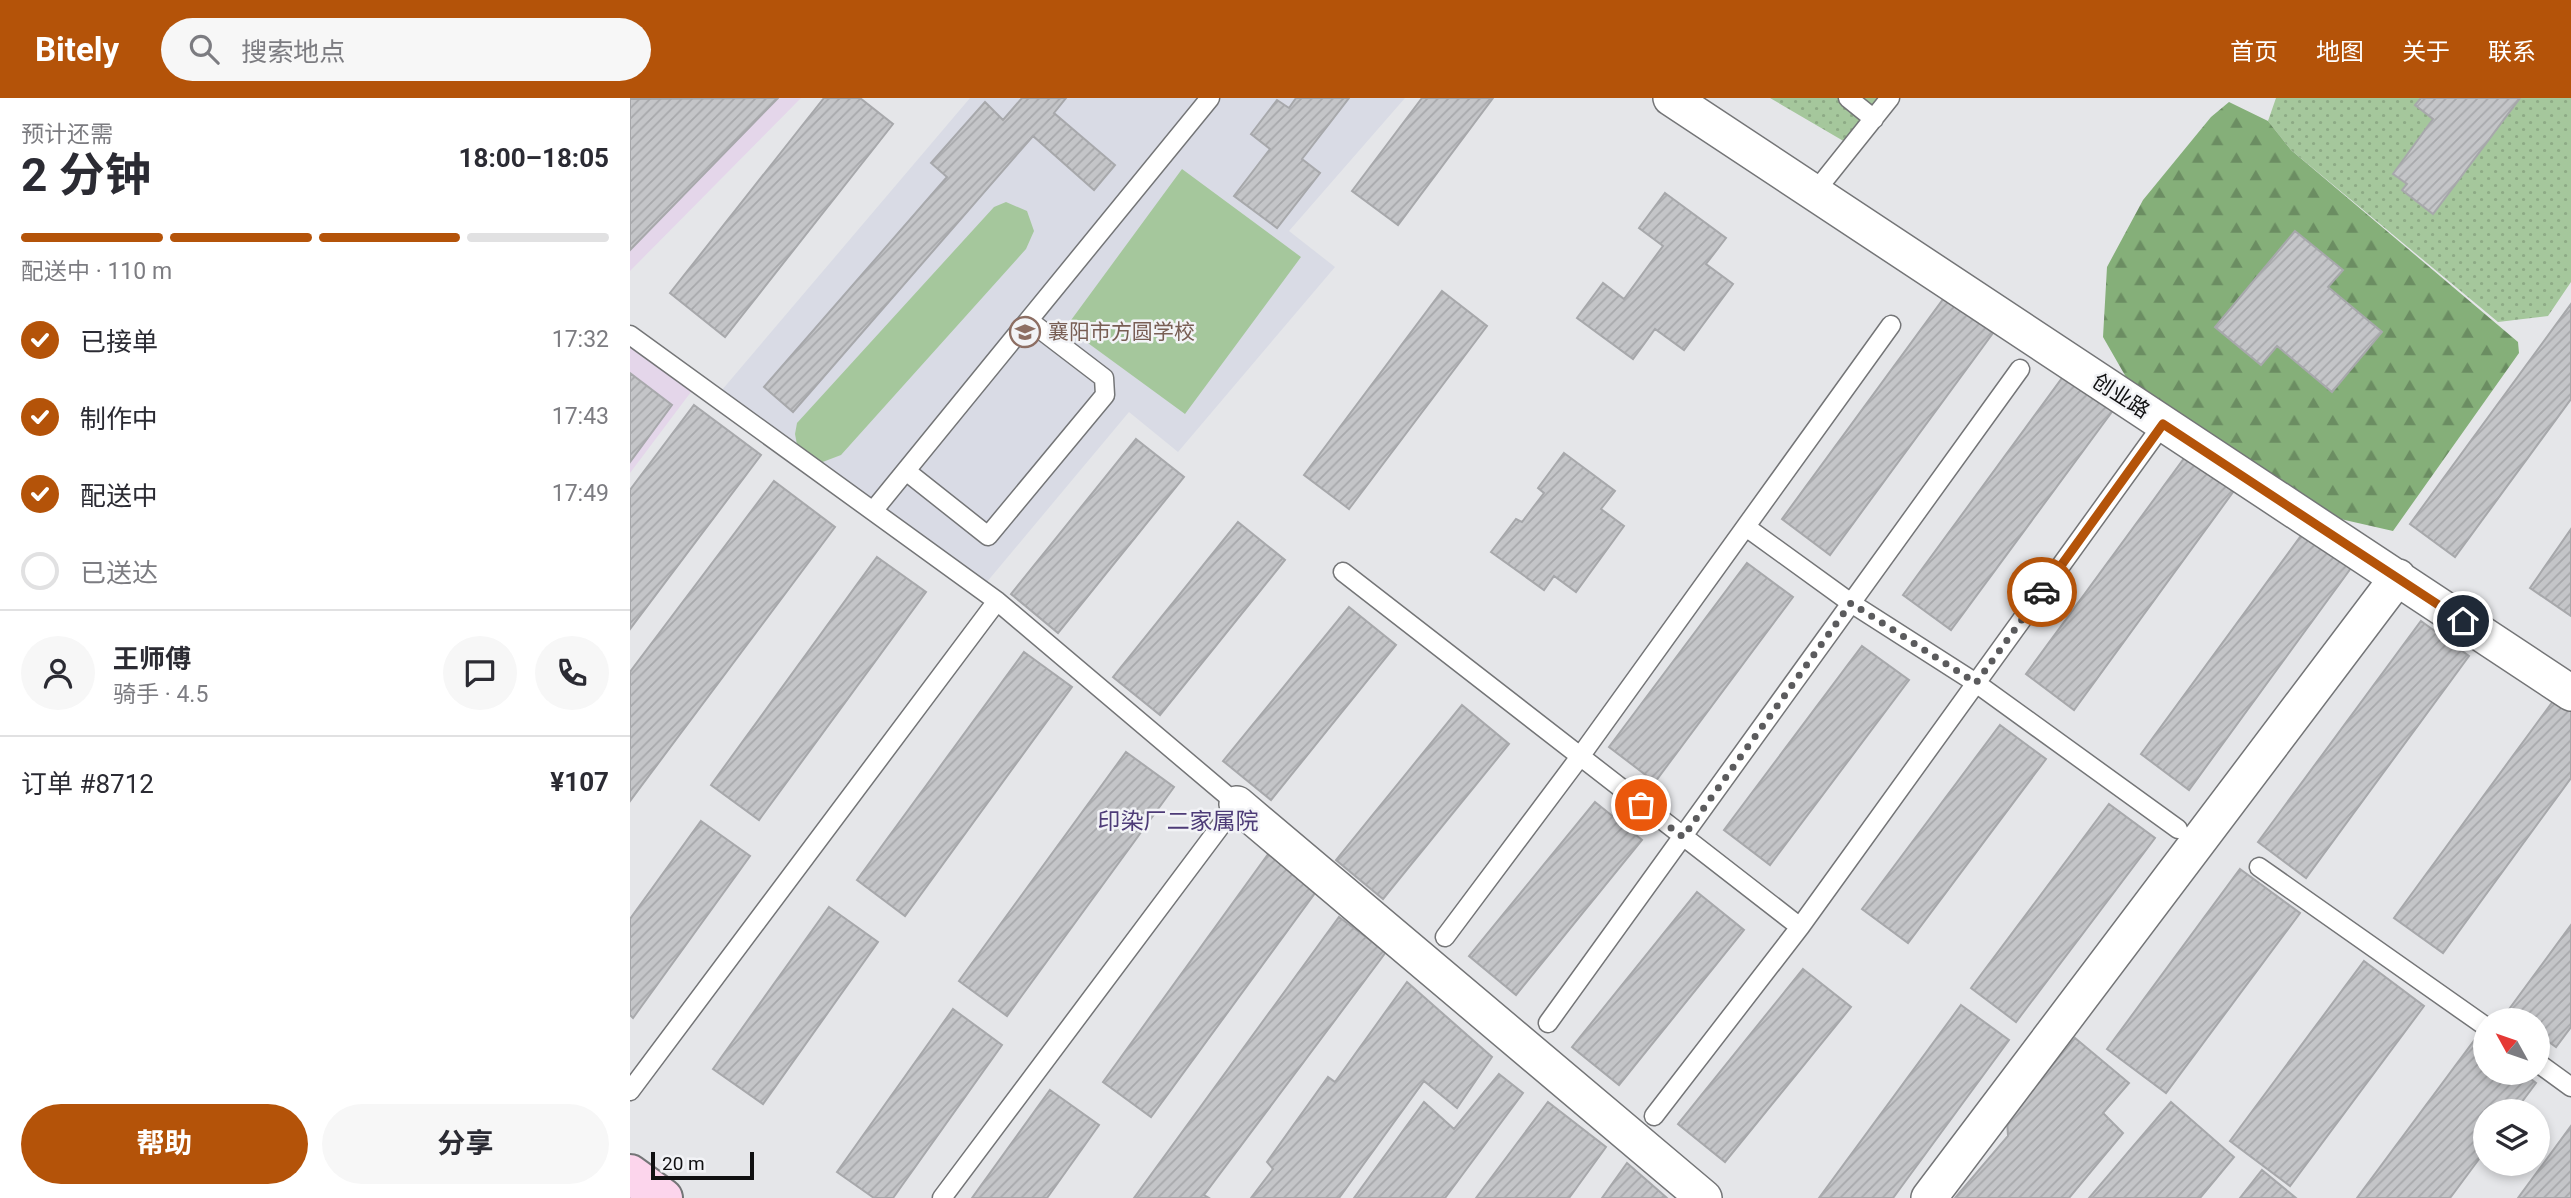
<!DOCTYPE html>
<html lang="zh">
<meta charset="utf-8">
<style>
:root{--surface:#fff;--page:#f7f7f7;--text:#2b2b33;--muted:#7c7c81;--line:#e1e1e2;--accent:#b45309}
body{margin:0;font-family:Roboto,"Noto Sans SC",sans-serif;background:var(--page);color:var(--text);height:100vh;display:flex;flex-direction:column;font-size:26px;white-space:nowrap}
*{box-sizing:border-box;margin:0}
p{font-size:23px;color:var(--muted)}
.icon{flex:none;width:38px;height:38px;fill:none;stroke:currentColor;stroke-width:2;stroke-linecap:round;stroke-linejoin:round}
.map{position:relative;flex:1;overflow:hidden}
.sheet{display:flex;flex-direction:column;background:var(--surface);width:630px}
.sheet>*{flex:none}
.needle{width:46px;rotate:310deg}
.tools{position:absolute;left:1843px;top:910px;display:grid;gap:14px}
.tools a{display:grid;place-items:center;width:77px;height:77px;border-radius:50%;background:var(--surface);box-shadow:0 4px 10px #0003;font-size:35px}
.scale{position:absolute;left:21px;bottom:18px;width:103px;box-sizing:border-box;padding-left:7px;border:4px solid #101011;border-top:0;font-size:19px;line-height:24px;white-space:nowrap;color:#101011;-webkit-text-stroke:5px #f2f3f6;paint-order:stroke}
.pin{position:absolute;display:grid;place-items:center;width:60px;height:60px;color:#fff;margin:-30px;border:4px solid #fff;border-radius:50%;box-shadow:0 2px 7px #0007}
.courier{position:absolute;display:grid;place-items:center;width:70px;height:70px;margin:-35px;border:5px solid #b45309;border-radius:50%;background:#fff;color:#222;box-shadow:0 2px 9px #0007}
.overview em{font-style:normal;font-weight:700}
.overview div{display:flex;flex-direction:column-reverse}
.overview{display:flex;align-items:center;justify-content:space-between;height:119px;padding:0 21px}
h1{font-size:46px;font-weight:700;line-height:52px}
.bar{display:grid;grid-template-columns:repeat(4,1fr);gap:10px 7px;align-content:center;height:84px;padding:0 21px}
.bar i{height:9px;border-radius:5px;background:var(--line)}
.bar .active{background:var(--accent)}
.bar p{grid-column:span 4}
.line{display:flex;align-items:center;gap:18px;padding:0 21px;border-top:2px solid var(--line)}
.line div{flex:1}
.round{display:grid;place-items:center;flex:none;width:74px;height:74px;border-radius:37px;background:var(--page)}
ol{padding:0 21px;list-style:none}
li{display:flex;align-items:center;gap:21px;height:77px}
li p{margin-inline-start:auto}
li .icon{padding:7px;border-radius:50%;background:var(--accent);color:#fff;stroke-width:4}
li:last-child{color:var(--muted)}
li i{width:38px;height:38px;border:4px solid var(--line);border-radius:50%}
.button{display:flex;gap:14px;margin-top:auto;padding:14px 21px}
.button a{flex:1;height:80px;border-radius:42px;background:var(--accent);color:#fff;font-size:28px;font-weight:700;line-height:80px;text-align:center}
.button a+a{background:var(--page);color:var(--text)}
header{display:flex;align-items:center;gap:42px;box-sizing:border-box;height:98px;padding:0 35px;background:var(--accent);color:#fff}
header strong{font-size:33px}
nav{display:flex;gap:38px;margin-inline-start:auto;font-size:24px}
.search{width:490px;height:63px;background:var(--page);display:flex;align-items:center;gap:18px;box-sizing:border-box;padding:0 24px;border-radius:38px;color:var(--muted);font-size:26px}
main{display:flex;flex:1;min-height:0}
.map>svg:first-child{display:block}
.commercial{fill:#e4d6ea}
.built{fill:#d9dbe5}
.grass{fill:url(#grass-dots)}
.forest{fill:url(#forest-firs)}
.green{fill:#a5c79c}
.building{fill:url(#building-hatch);stroke:#a7a8ab;stroke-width:2}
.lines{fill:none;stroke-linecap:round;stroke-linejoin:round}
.lane-casing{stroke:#747577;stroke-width:21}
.street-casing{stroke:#747577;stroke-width:38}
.secondary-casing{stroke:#747577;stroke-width:42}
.lane{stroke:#fff;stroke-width:18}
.street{stroke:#fff;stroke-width:35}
.secondary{stroke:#fcd5ec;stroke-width:38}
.done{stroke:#5b5b5d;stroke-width:7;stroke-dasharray:0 12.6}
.route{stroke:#b45309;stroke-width:9}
.labels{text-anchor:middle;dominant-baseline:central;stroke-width:5;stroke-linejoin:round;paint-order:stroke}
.education-label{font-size:21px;fill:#785e54;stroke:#f2f3f6;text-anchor:start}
.street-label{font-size:21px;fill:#101011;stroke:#f2f3f6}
.neighbourhood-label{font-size:23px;fill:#4d3b77;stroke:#f2f3f6}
</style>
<header>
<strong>Bitely</strong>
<div class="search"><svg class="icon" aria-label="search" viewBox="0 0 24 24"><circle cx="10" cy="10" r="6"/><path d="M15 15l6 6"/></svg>搜索地点</div>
<nav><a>首页</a><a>地图</a><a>关于</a><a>联系</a></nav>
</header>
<main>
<section class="sheet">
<div class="overview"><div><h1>2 分钟</h1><p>预计还需</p></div><em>18:00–18:05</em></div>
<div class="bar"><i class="active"></i><i class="active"></i><i class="active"></i><i></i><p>配送中 · 110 m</p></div>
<ol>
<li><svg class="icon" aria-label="check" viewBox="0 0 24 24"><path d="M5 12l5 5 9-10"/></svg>已接单<p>17:32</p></li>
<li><svg class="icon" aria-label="check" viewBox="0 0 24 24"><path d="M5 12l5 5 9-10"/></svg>制作中<p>17:43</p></li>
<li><svg class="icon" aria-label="check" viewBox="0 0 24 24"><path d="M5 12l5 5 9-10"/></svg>配送中<p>17:49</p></li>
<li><i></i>已送达</li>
</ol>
<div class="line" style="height:126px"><a class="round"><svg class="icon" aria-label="person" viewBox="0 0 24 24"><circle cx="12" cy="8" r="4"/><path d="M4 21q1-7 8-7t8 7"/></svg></a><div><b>王师傅</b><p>骑手 · 4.5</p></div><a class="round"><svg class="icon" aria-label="chat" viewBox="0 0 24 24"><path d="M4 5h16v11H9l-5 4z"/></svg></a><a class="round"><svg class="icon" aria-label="phone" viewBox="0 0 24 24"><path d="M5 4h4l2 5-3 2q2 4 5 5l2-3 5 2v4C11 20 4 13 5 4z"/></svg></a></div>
<div class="line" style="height:91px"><div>订单 #8712</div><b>¥107</b></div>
<div class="button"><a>帮助</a><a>分享</a></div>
</section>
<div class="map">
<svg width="1941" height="1100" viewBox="0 0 1941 1100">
<defs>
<pattern id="grass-dots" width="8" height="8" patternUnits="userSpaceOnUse" patternTransform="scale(1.75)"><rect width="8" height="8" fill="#a5c79c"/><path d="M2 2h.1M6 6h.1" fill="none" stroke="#8daa85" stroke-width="1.8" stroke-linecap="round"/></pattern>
<pattern id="forest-firs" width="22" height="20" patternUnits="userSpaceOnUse" patternTransform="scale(1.75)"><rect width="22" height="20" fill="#85af79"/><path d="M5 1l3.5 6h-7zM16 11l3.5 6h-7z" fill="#6b8d62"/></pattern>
<pattern id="building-hatch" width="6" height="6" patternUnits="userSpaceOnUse" patternTransform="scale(1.75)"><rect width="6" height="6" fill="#c4c5c8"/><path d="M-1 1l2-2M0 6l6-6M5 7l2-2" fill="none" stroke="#a7a8ab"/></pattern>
</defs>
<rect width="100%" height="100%" fill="#e5e6e9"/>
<!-- commercial -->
<path class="commercial" d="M0,0H171L0,173Z
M0,237L67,286L0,375Z"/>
<!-- built -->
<path class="built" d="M340,0H775L659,133L705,169L548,354L499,314L351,491L86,299Z"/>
<!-- grass -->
<path class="grass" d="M1140,0H1260L1222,48Z
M1646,0H1941V184L1918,218L1868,224L1661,52L1638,23Z"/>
<!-- forest -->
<path class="forest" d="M1599,4L1638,23L1661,52L1888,244L1889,255L1763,433L1706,420L1504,293L1473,239L1477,169L1513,102L1581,19Z"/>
<!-- green -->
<path class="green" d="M552,71L671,159L555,316L436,229Z
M376,104L397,113L404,133L396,151L211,357L190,365L168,352L165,336L167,325L364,109Z"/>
<!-- building -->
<path class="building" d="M148,0L0,152V1Z
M194,0H230L263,26L95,239L40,195Z
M392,0H436L424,15L485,67L464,92L403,38L163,314L134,289L317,79L301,65L355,4L373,22Z
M666,0H719L672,61L690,75L647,130L604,98L640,51L621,36L647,2L659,10Z
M792,0H863L768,127L722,93Z
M1791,0H1890L1803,116L1772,92L1777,86L1763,76L1803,21L1785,7Z
M1035,95L1096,140L1076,166L1103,186L1054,252L1025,231L1003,261L947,220L973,185L994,201L1033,148L1009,130Z
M1665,133L1713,172L1698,189L1752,234L1702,294L1647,248L1631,267L1585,229Z
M812,193L857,228L719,411L674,377Z
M1314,200L1363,235L1200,457L1152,421Z
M1941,206V301L1825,459L1780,426Z
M0,275L42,307L0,364Z
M1435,276L1484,311L1321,532L1273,497Z
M64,307L131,357L0,531V392Z
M506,341L554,379L428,535L381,496Z
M934,355L985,393L971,411L994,428L946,494L924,478L914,492L861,454L886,421L892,424L914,395L908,390Z
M1558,355L1606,390L1444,612L1396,576Z
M144,383L205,429L0,703V574Z
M608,424L655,462L530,617L483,579Z
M1941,431V518L1900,490Z
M1673,435L1721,470L1559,692L1511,656Z
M247,459L296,494L129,722L81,687Z
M1117,465L1163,499L1025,684L979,649Z
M719,509L766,547L641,702L593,663Z
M1791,523L1839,558L1676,780L1628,744Z
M1232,548L1279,582L1140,767L1094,732Z
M394,554L442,589L275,818L227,782Z
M1926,599L1941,609V680L1813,855L1764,820Z
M832,607L879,646L753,801L706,762Z
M1370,627L1416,661L1278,845L1232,811Z
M496,654L544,689L377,918L329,883Z
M965,704L1012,742L886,897L839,858Z
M1479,706L1525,740L1386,924L1341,890Z
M71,723L120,758L3,920L0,917V821Z
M639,755L688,791L521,1019L473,984Z
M1610,771L1670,815L1536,995L1477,951Z
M1067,794L1114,832L989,987L942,949Z
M199,809L248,844L133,1006L83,971Z
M709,819L756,854L574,1097L579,1100H504Z
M1941,827V929L1926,949L1908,936V922H1889L1877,914Z
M1734,863L1794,908L1660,1088L1600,1043Z
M1173,871L1221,909L1095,1064L1048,1026Z
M777,884L862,959L827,1010L794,983L709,1100H621L643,1071L637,1064L698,979L705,984Z
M1331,907L1379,942L1263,1100H1189Z
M323,911L372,947L263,1100H244L207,1074Z
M1445,940L1499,985L1473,1015L1493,1035L1439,1100H1325L1378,1038L1377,1021Z
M1846,940L1855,947V975H1893L1906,985L1885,1013H1855V1053L1820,1100H1727Z
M869,976L893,995L815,1100H724L794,1004L824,1031Z
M420,992L469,1027L417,1100H342Z
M918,1004L976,1049L939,1100H846Z
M1541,1004L1604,1059L1570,1100H1459Z
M1941,1028V1100H1888Z
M997,1065L1037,1100H972Z
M1632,1072L1666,1100H1610Z"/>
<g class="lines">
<!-- lane casing -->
<g class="lane-casing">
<path id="lane" d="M1218,0L1244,21
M1184,95L1260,0
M393,229L580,0
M0,237L367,503L607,706L312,1100
M243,413L393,229L406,228L474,280L475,297L358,438L276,373
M1116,429L1221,505L1346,585L1548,731
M713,474L1170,829L1533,326
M1629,769L1855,928
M815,839L949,660L1261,227
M918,925L1390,271
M1908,965L1941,989
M0,993L367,503
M1024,1018L1170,829"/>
</g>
<!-- street casing -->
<g class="street-casing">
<path id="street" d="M1041,0L1941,595
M607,706L1074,1100
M1299,1100L1768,479"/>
</g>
<!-- secondary casing -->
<g class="secondary-casing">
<path id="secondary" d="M0,1076L33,1100"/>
</g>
<!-- lane -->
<use href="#lane" class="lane"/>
<!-- street -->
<use href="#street" class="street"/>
<!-- secondary -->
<use href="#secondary" class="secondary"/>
</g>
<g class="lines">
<!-- done -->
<path class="done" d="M1011,707L1053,739L1221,505L1346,585L1412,494"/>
<!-- route -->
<path class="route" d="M1412,494L1533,326L1833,523"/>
</g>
<!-- icons -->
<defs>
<g id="school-ring" transform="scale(1.575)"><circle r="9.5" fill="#f2f3f6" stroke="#8d6e63" stroke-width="1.5"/><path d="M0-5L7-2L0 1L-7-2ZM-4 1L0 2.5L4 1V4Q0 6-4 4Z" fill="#8d6e63"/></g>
</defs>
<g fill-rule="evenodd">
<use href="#school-ring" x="395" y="234"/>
</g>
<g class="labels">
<!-- education labels -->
<g class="education-label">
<text x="418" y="234">襄阳市方圆学校</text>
</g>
<!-- street labels -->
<g class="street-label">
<text transform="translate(1491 298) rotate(33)">创业路</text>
</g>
<!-- neighbourhood labels -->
<g class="neighbourhood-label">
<text x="548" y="723">印染厂二家属院</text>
</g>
</g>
</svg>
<div class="tools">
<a><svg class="needle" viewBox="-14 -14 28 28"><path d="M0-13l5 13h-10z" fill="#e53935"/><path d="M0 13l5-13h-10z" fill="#7c7c81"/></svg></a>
<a><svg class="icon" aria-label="layers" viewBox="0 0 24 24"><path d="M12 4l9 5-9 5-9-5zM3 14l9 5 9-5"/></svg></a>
</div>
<div class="scale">20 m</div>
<div class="pin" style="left:1011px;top:707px;background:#ea580c"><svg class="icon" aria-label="bag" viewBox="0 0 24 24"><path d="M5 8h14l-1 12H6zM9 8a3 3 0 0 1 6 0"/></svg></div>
<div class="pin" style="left:1833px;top:523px;background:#1f2937"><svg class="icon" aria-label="home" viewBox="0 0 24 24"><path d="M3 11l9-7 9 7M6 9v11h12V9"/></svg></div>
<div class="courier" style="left:1412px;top:494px"><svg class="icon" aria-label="car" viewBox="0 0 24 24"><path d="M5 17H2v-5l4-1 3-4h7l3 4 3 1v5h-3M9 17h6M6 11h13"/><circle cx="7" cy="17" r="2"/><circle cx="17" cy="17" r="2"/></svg></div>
</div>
</main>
